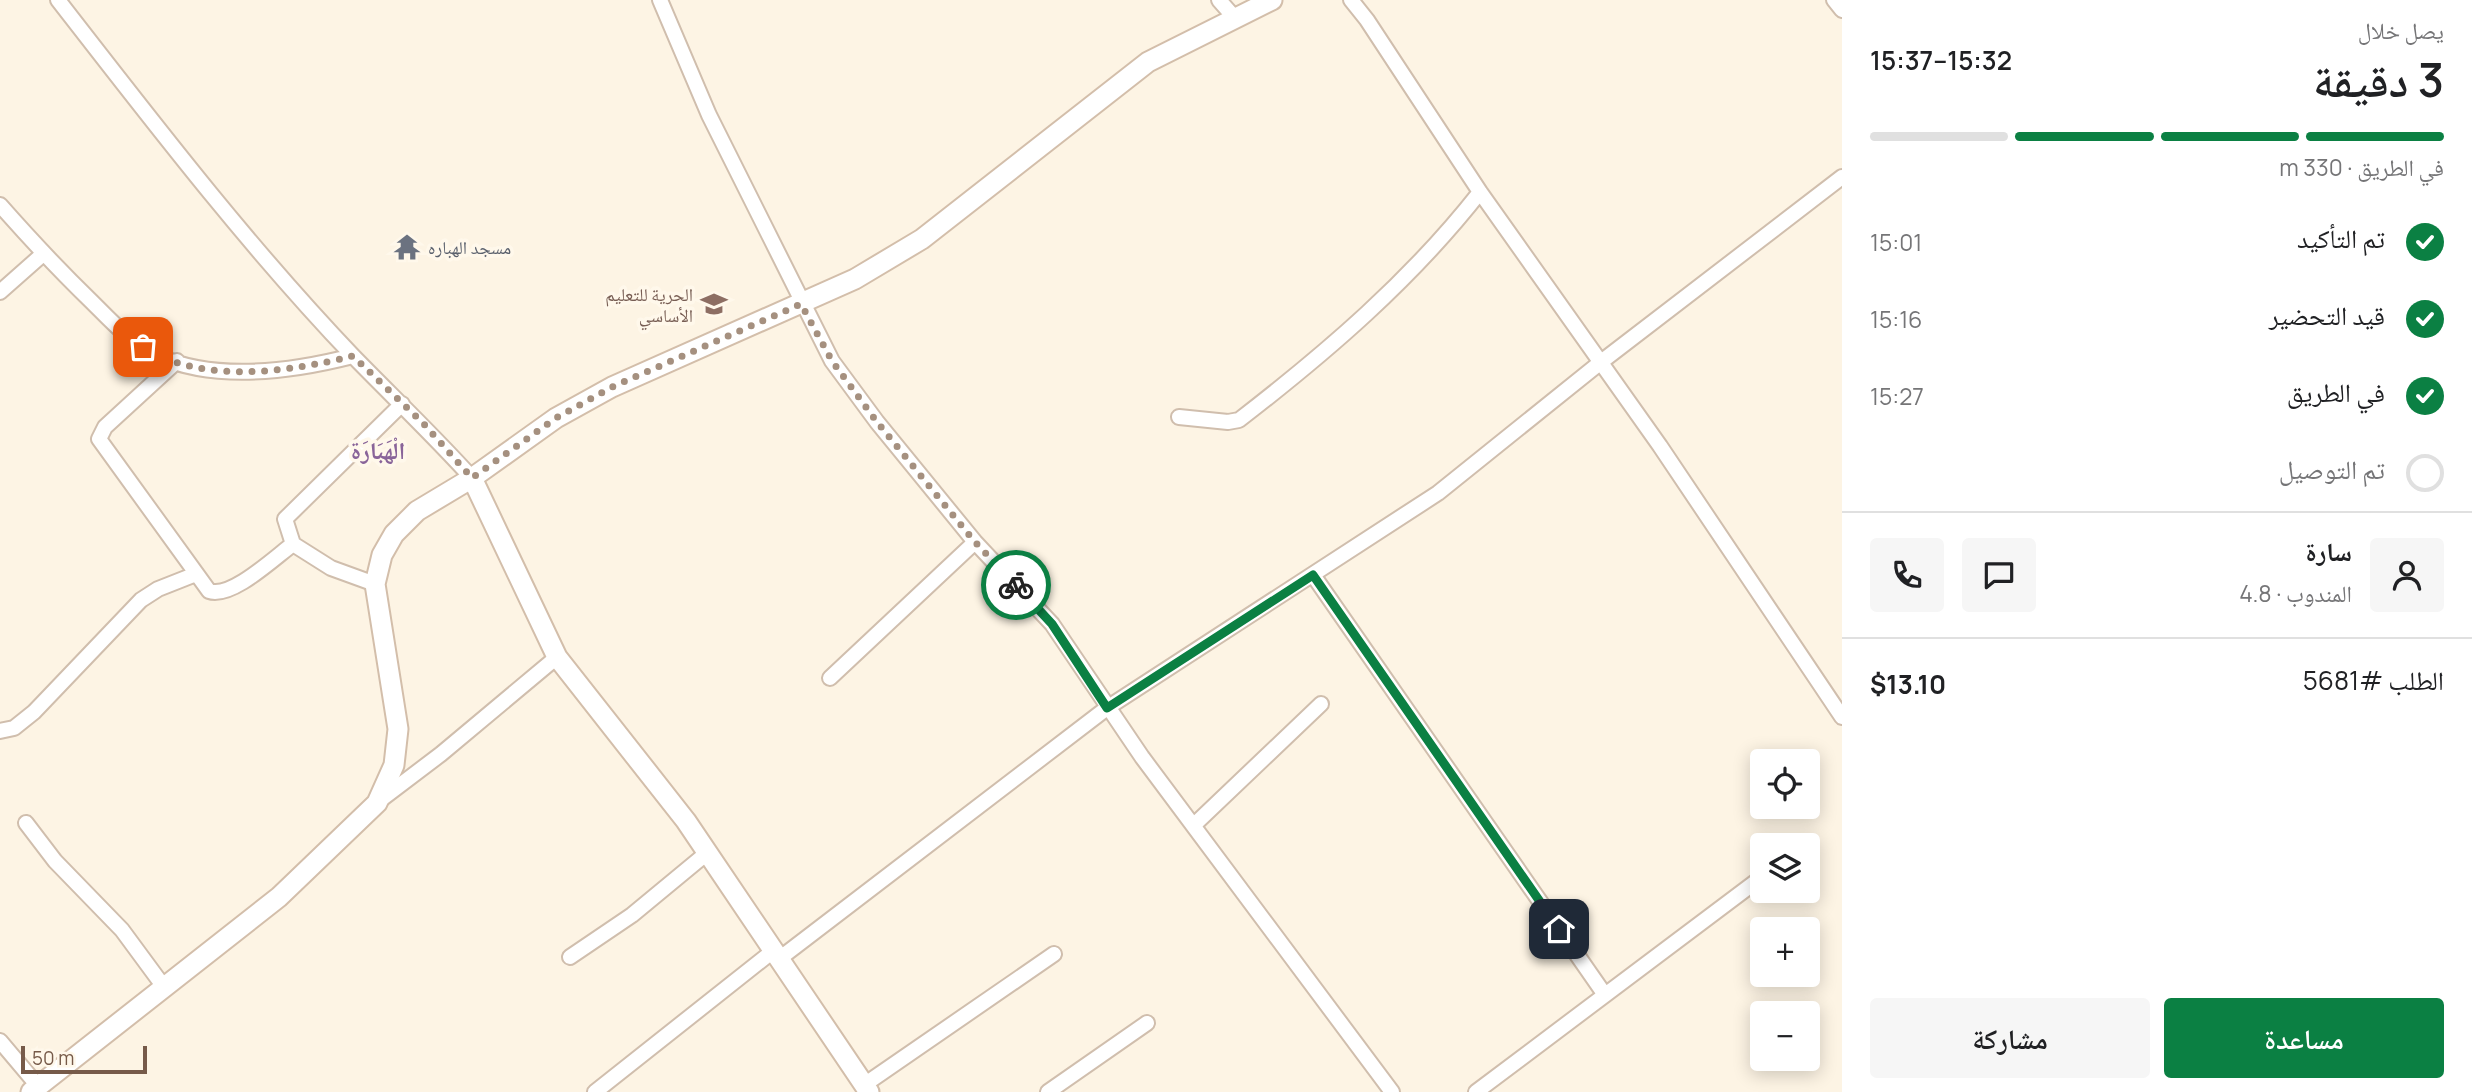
<!DOCTYPE html>
<html lang="ar">
<meta charset="utf-8">
<style>
:root{--surface:#fff;--page:#f6f6f6;--text:#202124;--muted:#757577;--line:#e0e0e0;--accent:#0b8043}
body{margin:0;font-family:Manrope,"Noto Naskh Arabic",sans-serif;background:var(--page);color:var(--text);direction:rtl;height:100vh;display:flex;flex-direction:column;font-size:26px;white-space:nowrap}
*{box-sizing:border-box;margin:0}
p{font-size:23px;color:var(--muted)}
.icon{flex:none;width:38px;height:38px;fill:none;stroke:currentColor;stroke-width:2;stroke-linecap:round;stroke-linejoin:round}
.map{position:relative;flex:1;overflow:hidden;direction:ltr}
.drawer{display:flex;flex-direction:column;background:var(--surface);width:630px}
.drawer>*{flex:none}
.fabs{position:absolute;left:1750px;top:749px;display:grid;gap:14px}
.fabs a{display:grid;place-items:center;width:70px;height:70px;border-radius:7px;background:var(--surface);box-shadow:0 4px 18px #0003;font-size:35px}
.scale{position:absolute;left:21px;bottom:18px;width:126px;box-sizing:border-box;padding-left:7px;border:4px solid #765a49;border-top:0;font-size:19px;line-height:24px;white-space:nowrap;color:#765a49;-webkit-text-stroke:5px #fff8eb;paint-order:stroke}
.pin{position:absolute;display:grid;place-items:center;width:60px;height:60px;color:#fff;margin:-30px;border-radius:14px;box-shadow:0 4px 10px #0006}
.courier{position:absolute;display:grid;place-items:center;width:70px;height:70px;margin:-35px;border:5px solid #0b8043;border-radius:50%;background:#fff;color:#222;box-shadow:0 2px 9px #0007}
.headline em{font-style:normal;font-weight:600}
.headline div{display:flex;flex-direction:column-reverse}
.headline{display:flex;align-items:center;justify-content:space-between;height:119px;padding:0 28px}
h1{font-size:46px;font-weight:600;line-height:52px}
.bar{display:grid;grid-template-columns:repeat(4,1fr);gap:10px 7px;align-content:center;height:84px;padding:0 28px}
.bar i{height:9px;border-radius:5px;background:var(--line)}
.bar .selected{background:var(--accent)}
.bar p{grid-column:span 4}
.line{display:flex;align-items:center;gap:18px;padding:0 28px;border-top:2px solid var(--line)}
.line div{flex:1}
.round{display:grid;place-items:center;flex:none;width:74px;height:74px;border-radius:7px;background:var(--page)}
ol{padding:0 28px;list-style:none}
li{display:flex;align-items:center;gap:21px;height:77px}
li p{margin-inline-start:auto}
li .icon{padding:7px;border-radius:50%;background:var(--accent);color:#fff;stroke-width:4}
li:last-child{color:var(--muted)}
li i{width:38px;height:38px;border:4px solid var(--line);border-radius:50%}
.primary-button{display:flex;gap:14px;margin-top:auto;padding:14px 28px}
.primary-button a{flex:1;height:80px;border-radius:7px;background:var(--accent);color:#fff;font-size:28px;font-weight:600;line-height:80px;text-align:center}
.primary-button a+a{background:var(--page);color:var(--text)}
main{display:flex;flex:1;min-height:0}
.map>svg:first-child{display:block}
.lines{fill:none;stroke-linecap:round;stroke-linejoin:round}
.street-casing{stroke:#d0bead;stroke-width:18}
.secondary-casing{stroke:#d3beaa;stroke-width:23}
.street{stroke:#fff;stroke-width:14}
.secondary{stroke:#fff;stroke-width:19}
.done{stroke:#a5907f;stroke-width:7;stroke-dasharray:0 12.6}
.route{stroke:#0b8043;stroke-width:9}
.labels{text-anchor:middle;dominant-baseline:central;stroke-width:7;stroke-linejoin:round;paint-order:stroke}
.worship-label{font-size:18px;fill:#5b616d;stroke:#fff8eb;text-anchor:start}
.education-label{font-size:18px;fill:#785e54;stroke:#fff8eb;text-anchor:end}
.district-label{font-size:24px;font-weight:bold;fill:#896499;stroke:#fff8eb}
</style>
<main>
<section class="drawer">
<div class="headline"><div><h1>3 دقيقة</h1><p>يصل خلال</p></div><em>15:32–15:37</em></div>
<div class="bar"><i class="selected"></i><i class="selected"></i><i class="selected"></i><i></i><p>في الطريق · 330 m</p></div>
<ol>
<li><svg class="icon" aria-label="check" viewBox="0 0 24 24"><path d="M5 12l5 5 9-10"/></svg>تم التأكيد<p>15:01</p></li>
<li><svg class="icon" aria-label="check" viewBox="0 0 24 24"><path d="M5 12l5 5 9-10"/></svg>قيد التحضير<p>15:16</p></li>
<li><svg class="icon" aria-label="check" viewBox="0 0 24 24"><path d="M5 12l5 5 9-10"/></svg>في الطريق<p>15:27</p></li>
<li><i></i>تم التوصيل</li>
</ol>
<div class="line" style="height:126px"><a class="round"><svg class="icon" aria-label="person" viewBox="0 0 24 24"><circle cx="12" cy="8" r="4"/><path d="M4 21q1-7 8-7t8 7"/></svg></a><div><b>سارة</b><p>المندوب · 4.8</p></div><a class="round"><svg class="icon" aria-label="chat" viewBox="0 0 24 24"><path d="M4 5h16v11H9l-5 4z"/></svg></a><a class="round"><svg class="icon" aria-label="phone" viewBox="0 0 24 24"><path d="M5 4h4l2 5-3 2q2 4 5 5l2-3 5 2v4C11 20 4 13 5 4z"/></svg></a></div>
<div class="line" style="height:91px"><div>الطلب #5681</div><b>$13.10</b></div>
<div class="primary-button"><a>مساعدة</a><a>مشاركة</a></div>
</section>
<div class="map">
<svg width="1842" height="1092" viewBox="0 0 1842 1092">
<rect width="100%" height="100%" fill="#fdf4e4"/>
<g class="lines">
<!-- street casing -->
<g class="street-casing">
<path id="street" d="M58,0C152,121 247,245 353,356C393,397 434,436 472,478
M660,0L709,115L832,361L877,422L975,542L1052,624L1142,757L1392,1092
M1219,0L1234,17
M1351,0L1367,20L1480,192L1660,446L1842,717
M1834,0L1842,10
M0,205C30,239 60,271 92,302C112,322 132,344 158,356C216,382 294,371 353,356
M0,292L43,254
M177,361L105,427L99,439L209,591C231,599 274,558 293,544L331,568L375,584
M1179,417L1228,422L1239,420C1327,352 1411,280 1480,192
M293,544L285,519L402,404
M1313,575L1605,995
M830,678L975,542
M0,731L14,728L34,712L141,600L158,589L196,574
M379,801L441,754L557,657
M26,823L55,861L122,930L164,987
M1194,825L1321,704
M570,957L632,915L707,853
M779,959L1107,708L1438,493L1601,362L1842,177
M0,1041L38,1086
M864,1085L1054,954
M595,1092L773,951
M1048,1092L1147,1023
M1476,1092L1762,877"/>
</g>
<!-- secondary casing -->
<g class="secondary-casing">
<path id="secondary" d="M472,478L557,657L686,821L869,1092
M31,1092L279,897L377,803L394,765L398,729L375,584L382,555L394,534L417,511L472,478L556,418L612,387L855,279L922,239L1148,62L1272,0"/>
</g>
<!-- street -->
<use href="#street" class="street"/>
<!-- secondary -->
<use href="#secondary" class="secondary"/>
</g>
<g class="lines">
<!-- done -->
<path class="done" d="M143,347C204,385 287,372 353,356L423,423L472,478L556,418L612,387L801,304L832,361L877,422L975,542L1016,585"/>
<!-- route -->
<path class="route" d="M1016,585L1052,624L1107,708L1313,575L1559,929"/>
</g>
<!-- icons -->
<defs>
<g id="temple-bare" transform="scale(2.1)"><path d="M0-6L5-2H3V0L6.5 2.5H4V6H1.5V3h-3V6H-4V2.5H-6.5L-3 0V-2H-5Z" fill="#6b7280" stroke="#fff8eb" stroke-width="2.5" paint-order="stroke"/></g>
<g id="school-bare" transform="scale(2.1)"><path d="M0-5L7-2L0 1L-7-2ZM-4 1L0 2.5L4 1V4Q0 6-4 4Z" fill="#8d6e63" stroke="#fff8eb" stroke-width="2.5" paint-order="stroke"/></g>
</defs>
<g fill-rule="evenodd">
<use href="#temple-bare" x="407" y="247"/>
<use href="#school-bare" x="714" y="304"/>
</g>
<g class="labels">
<!-- worship labels -->
<g class="worship-label">
<text x="428" y="247">مسجد الهباره</text>
</g>
<!-- education labels -->
<g class="education-label">
<text x="693" y="294">الحرية للتعليم<tspan x="693" dy="21">الأساسي</tspan></text>
</g>
<!-- district labels -->
<g class="district-label">
<text x="378" y="449">الْهَبَارَة</text>
</g>
</g>
</svg>
<div class="fabs">
<a><svg class="icon" aria-label="locate" viewBox="0 0 24 24"><circle cx="12" cy="12" r="6"/><path d="M12 2v4M12 18v4M2 12h4M18 12h4"/></svg></a>
<a><svg class="icon" aria-label="layers" viewBox="0 0 24 24"><path d="M12 4l9 5-9 5-9-5zM3 14l9 5 9-5"/></svg></a>
<a>+</a>
<a>−</a>
</div>
<div class="scale">50 m</div>
<div class="pin" style="left:143px;top:347px;background:#ea580c"><svg class="icon" aria-label="bag" viewBox="0 0 24 24"><path d="M5 8h14l-1 12H6zM9 8a3 3 0 0 1 6 0"/></svg></div>
<div class="pin" style="left:1559px;top:929px;background:#1f2937"><svg class="icon" aria-label="home" viewBox="0 0 24 24"><path d="M3 11l9-7 9 7M6 9v11h12V9"/></svg></div>
<div class="courier" style="left:1016px;top:585px"><svg class="icon" aria-label="bike" viewBox="0 0 24 24"><circle cx="6" cy="16" r="4"/><circle cx="18" cy="16" r="4"/><path d="M6 16l4-8h5l3 8M10 8l3 8H6M13 5h3"/></svg></div>
</div>
</main>
